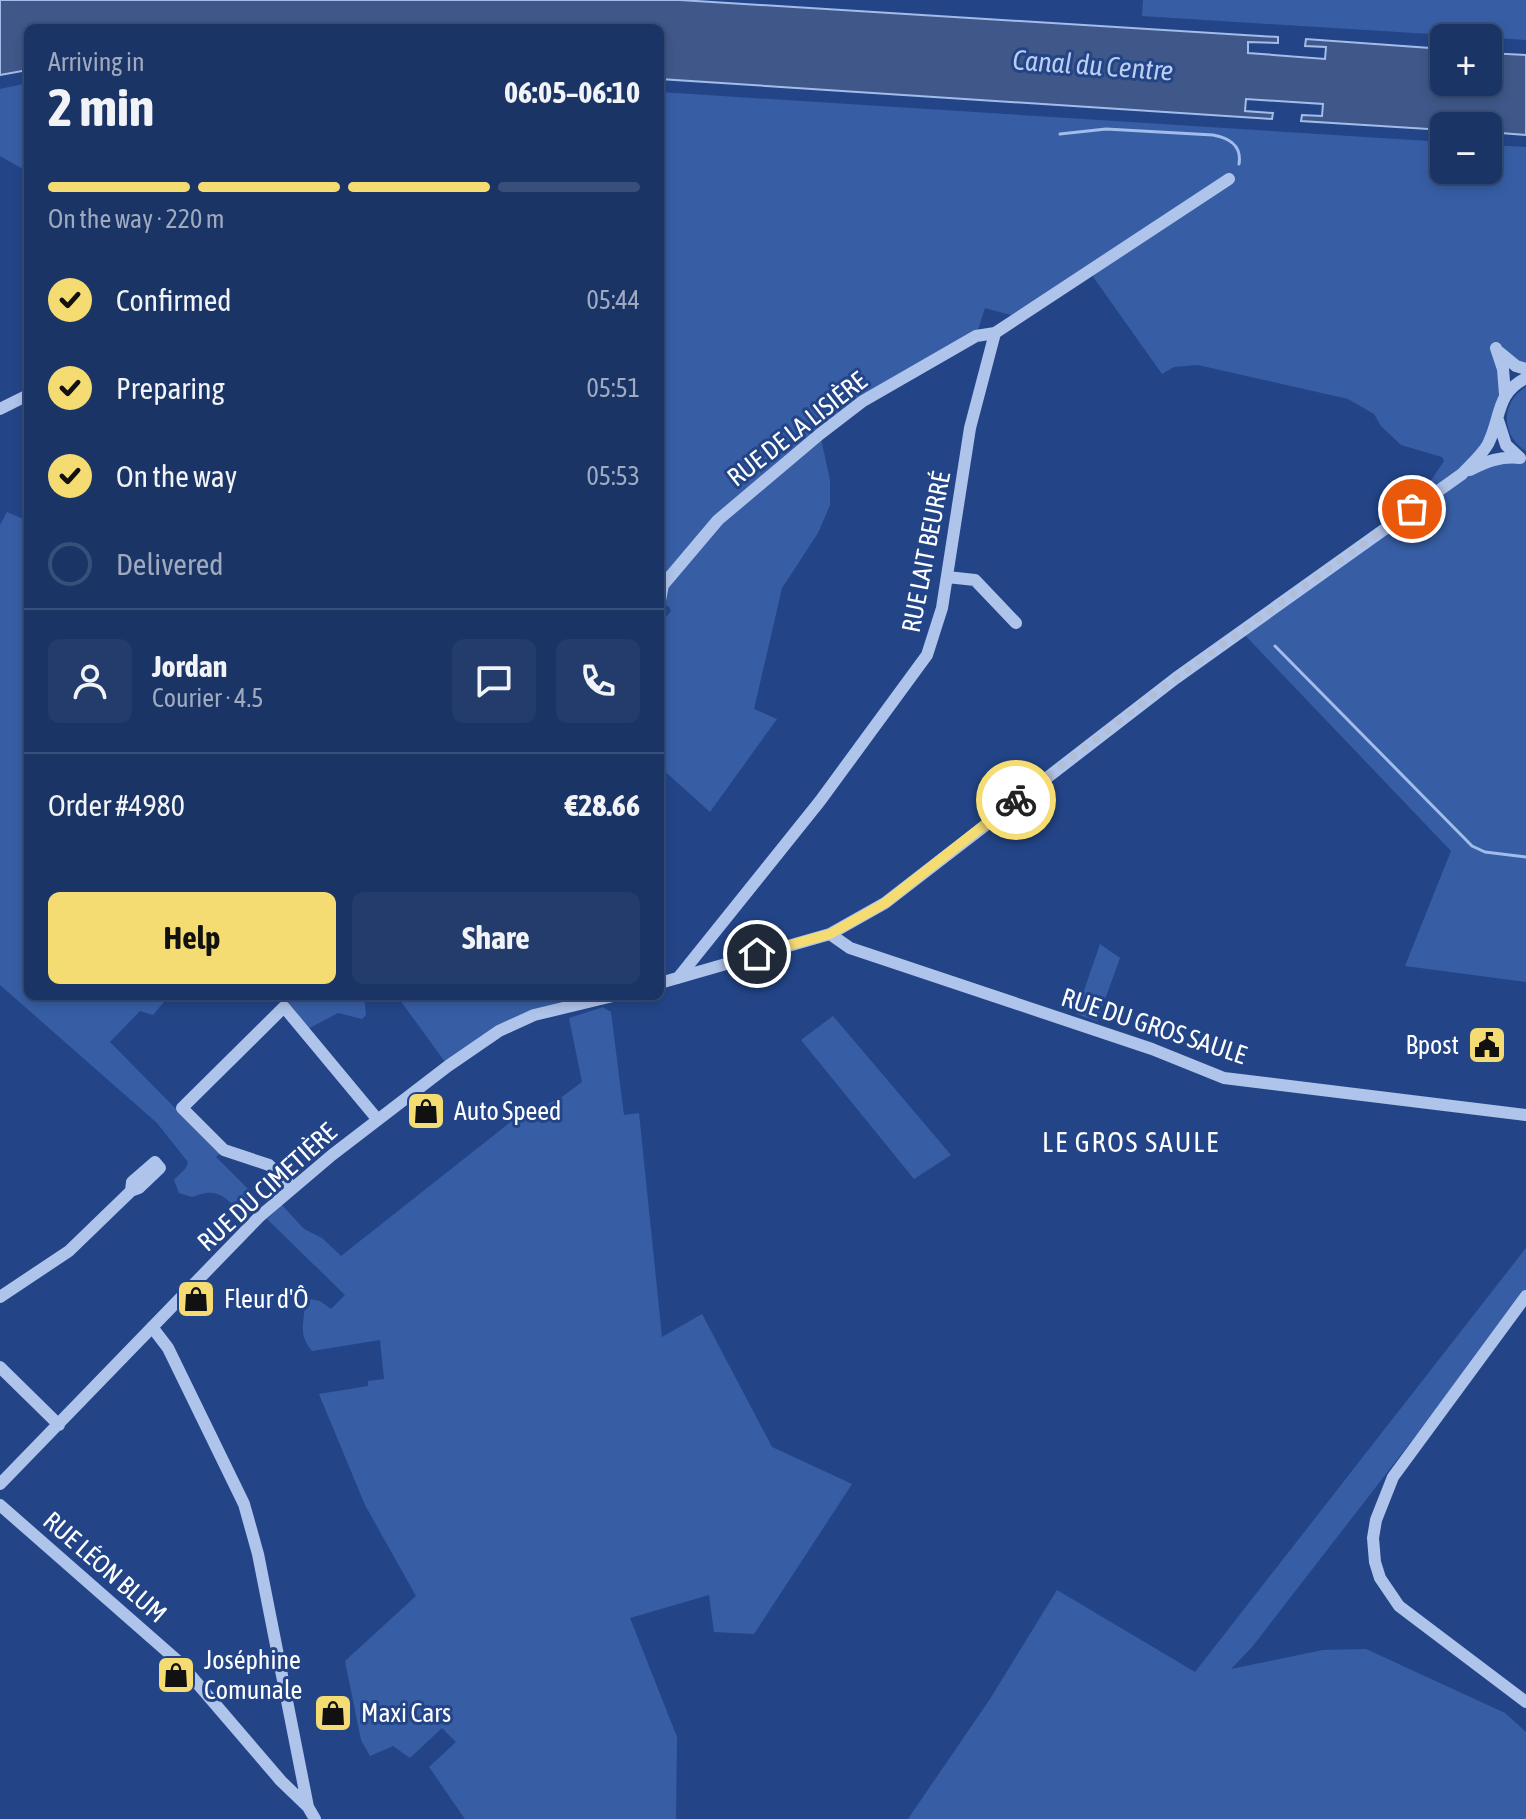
<!DOCTYPE html>
<meta charset="utf-8">
<style>
:root{--surface:#1a3466;--page:#233c6c;--text:#f1f3f6;--muted:#9faabf;--line:#384f7a;--accent:#f5dc72}
body{margin:0;font-family:"Asap Condensed",sans-serif;background:var(--page);color:var(--text);height:100vh;display:flex;flex-direction:column;font-size:30px;white-space:nowrap}
*{box-sizing:border-box;margin:0}
p{font-size:26px;color:var(--muted)}
.icon{flex:none;width:44px;height:44px;fill:none;stroke:currentColor;stroke-width:2;stroke-linecap:round;stroke-linejoin:round}
.map{position:relative;flex:1;overflow:hidden}
.drawer{position:absolute;left:24px;top:24px;width:640px;height:976px;display:flex;flex-direction:column;background:var(--surface);border-radius:12px;box-shadow:0 4px 12px #0003,0 0 0 2px var(--line)}
.drawer>*{flex:none}
.tools{position:absolute;left:1430px;top:24px;display:grid;gap:16px}
.tools a{display:grid;place-items:center;width:72px;height:72px;border-radius:12px;background:var(--surface);box-shadow:0 4px 12px #0003,0 0 0 2px var(--line);font-size:40px}
.pin{position:absolute;display:grid;place-items:center;width:68px;height:68px;color:#fff;margin:-34px;border:4px solid #fff;border-radius:50%;box-shadow:0 2px 8px #0007}
.courier{position:absolute;display:grid;place-items:center;width:80px;height:80px;margin:-40px;border:6px solid #f5dc72;border-radius:50%;background:#fff;color:#222;box-shadow:0 2px 10px #0007}
.headline em{font-style:normal;font-weight:700}
.headline div{display:flex;flex-direction:column-reverse}
.headline{display:flex;align-items:center;justify-content:space-between;height:136px;padding:0 24px}
h1{font-size:52px;font-weight:700;line-height:60px}
.bar{display:grid;grid-template-columns:repeat(4,1fr);gap:12px 8px;align-content:center;height:96px;padding:0 24px}
.bar i{height:10px;border-radius:6px;background:var(--line)}
.bar .on{background:var(--accent)}
.bar p{grid-column:span 4}
.line{display:flex;align-items:center;gap:20px;padding:0 24px;border-top:2px solid var(--line)}
.line div{flex:1}
.round{display:grid;place-items:center;flex:none;width:84px;height:84px;border-radius:12px;background:var(--page)}
ol{padding:0 24px;list-style:none}
li{display:flex;align-items:center;gap:24px;height:88px}
li p{margin-inline-start:auto}
li .icon{padding:8px;border-radius:50%;background:var(--accent);color:#111;stroke-width:4}
li:last-child{color:var(--muted)}
li i{width:44px;height:44px;border:4px solid var(--line);border-radius:50%}
.button{display:flex;gap:16px;margin-top:auto;padding:16px 24px}
.button a{flex:1;height:92px;border-radius:12px;background:var(--accent);color:#111;font-size:32px;font-weight:700;line-height:92px;text-align:center}
.button a+a{background:var(--page);color:var(--text)}
.map>svg:first-child{display:block}
.green{fill:#375ea5}
.water{fill:#3f5889;stroke:#a3bdeb;stroke-width:2}
.lines{fill:none;stroke-linecap:round;stroke-linejoin:round}
.stream{stroke:#a3bdeb;stroke-width:3}
.minor{stroke:#afc4ea;stroke-width:12}
.done{stroke:#b2bed5;stroke-width:8;stroke-dasharray:0 14.4}
.route{stroke:#f5dc72;stroke-width:10}
.labels{text-anchor:middle;dominant-baseline:central;stroke-width:6;stroke-linejoin:round;paint-order:stroke}
.street-label{font-size:26px;fill:#fff;stroke:#234588}
.poi-label{font-size:26px;fill:#fff;stroke:#234588;text-anchor:start}
.water-label{font-size:28px;font-style:italic;fill:#bbcef1;stroke:#234588}
.neighbourhood-label{font-size:28px;letter-spacing:2px;fill:#fff;stroke:#234588}
</style>
<div class="map">
<svg width="1526" height="1819" viewBox="0 0 1526 1819">
<rect width="100%" height="100%" fill="#234588"/>
<!-- green -->
<path class="green" d="M1143,0H1526V40L1142,16Z
M28,83V172L0,156V89Z
M660,92L1444,142V170H1488V145L1526,147V369L1516,366L1503,369L1497,417L1464,472L1520,458L1526,460V982L1405,966L1451,851L1241,631L1412,509L1444,461L1442,457L1401,445L1381,426L1374,414L1348,399L1198,365L1174,367L1162,374L1089,271L1018,317L985,308L976,336L820,434L830,480V505L818,533L782,588L754,709L777,719L710,812L660,767V624L671,611L669,607L660,601Z
M1526,387V451C1501,435 1500,403 1526,387Z
M7,512L28,521V996H169L153,1015L140,1011L110,1042L176,1109L182,1108L224,1150L216,1157L254,1195V1200L241,1213C223,1195 217,1187 192,1197L179,1193L174,1180L186,1168L188,1162L157,1123L0,985V525Z
M1100,944L1120,958L1097,1021L1076,1014Z
M285,996L290,1001L296,996H364L366,1015L362,1019L338,1013L304,1031L284,1007L290,1001Z
M397,996H600L534,1015L448,1066Z
M603,1007L611,1012L624,1115L639,1113L662,1337L702,1314L772,1447L852,1484L754,1634L714,1632L709,1595L630,1618L677,1737L676,1819H465L429,1767L456,1742L442,1728L410,1758L393,1746L370,1756L361,1740L345,1661L416,1596L365,1505L319,1394L368,1386V1381L384,1379L380,1340L312,1351C298,1335 304,1323 305,1304L310,1299L320,1301L331,1309L345,1295L267,1219L282,1205L304,1229L322,1238L341,1256L517,1117L559,1099L582,1082L569,1018Z
M833,1016L951,1155L914,1179L801,1040Z
M1526,1248V1293L1252,1647L1231,1669L1323,1650L1366,1649L1505,1713L1526,1732V1819H908L990,1699L1057,1590L1195,1672Z"/>
<!-- water -->
<path class="water" d="M0,0H680L1278,37V43L1248,42V53L1325,59L1326,47L1305,46L1306,39L1444,49V82H1488V53L1526,55V135L1488,132V126H1444V130L1301,121L1302,115L1322,116L1323,104L1246,99L1245,111L1273,113L1272,119L660,79V28H28V70L0,75Z"/>
<g class="lines">
<!-- stream -->
<path class="stream" d="M1060,134L1106,129L1213,135C1229,138 1242,145 1239,164
M1275,646L1472,846L1485,852L1526,857"/>
<!-- minor -->
<path class="minor" d="M1496,348L1503,369L1505,394
M1499,352L1516,366L1526,369
M0,409L28,395
M1498,420L1506,445L1520,458
M1470,470C1487,461 1501,456 1520,458
M947,577L975,580L1016,623
M660,600L663,585L718,520L820,434L863,401L976,336L995,333
M830,934L850,948L1152,1049L1224,1078L1526,1115
M678,978L820,801L927,655L942,608L970,428L995,333L1229,179
M660,983L830,934L885,903L1176,678L1462,474C1470,465 1482,455 1488,444C1502,416 1495,394 1526,378
M292,1187L269,1165L224,1150L182,1108L284,1007L378,1120
M1526,1296L1393,1477L1376,1520L1373,1538L1375,1562L1380,1578L1399,1606L1526,1702
M0,1297L69,1251L131,1191L139,1188L160,1168L155,1162L132,1182L131,1191
M152,1327L168,1348L244,1504L258,1554L308,1807
M0,1367L59,1425
M0,1484L259,1217L332,1155L448,1066L499,1031L534,1015L613,996
M0,1505L179,1662L281,1781L308,1807L315,1819"/>
</g>
<g class="lines">
<!-- done -->
<path class="done" d="M1016,800L1176,678L1412,509"/>
<!-- route -->
<path class="route" d="M757,954L830,934L885,903L1016,800"/>
</g>
<!-- icons -->
<defs>
<g id="civic-square" transform="scale(2)"><rect x="-9" y="-9" width="18" height="18" rx="4" fill="#f5dc72" stroke="#234588"/><path d="M-.6-6.5H3V-4.5H.6V-3L4-1V1h2V6H-6V1h2V-1L-.6-3ZM-1.2 2.5V6h2.4V2.5Z" fill="#111"/></g>
<g id="shop-square" transform="scale(2)"><rect x="-9" y="-9" width="18" height="18" rx="4" fill="#f5dc72" stroke="#234588"/><path d="M-5-2.5h2.3a2.7 3.5 0 0 1 5.4 0H5L5.5 6h-11ZM-1.5-2.5h3a1.5 2.3 0 0 0-3 0Z" fill="#111"/></g>
</defs>
<g fill-rule="evenodd">
<use href="#civic-square" x="1487" y="1045"/>
<use href="#shop-square" x="426" y="1111"/>
<use href="#shop-square" x="196" y="1299"/>
<use href="#shop-square" x="176" y="1675"/>
<use href="#shop-square" x="333" y="1713"/>
</g>
<g class="labels">
<!-- street labels -->
<g class="street-label">
<text transform="translate(797 429) rotate(-38)">RUE DE LA LISIÈRE</text>
<text transform="translate(926 552) rotate(-79)">RUE LAIT BEURRÉ</text>
<text transform="translate(1154 1026) rotate(18)">RUE DU GROS SAULE</text>
<text transform="translate(267 1187) rotate(-42)">RUE DU CIMETIÈRE</text>
<text transform="translate(105 1567) rotate(41)">RUE LÉON BLUM</text>
</g>
<!-- poi labels -->
<g class="poi-label">
<text x="1459" y="1045" text-anchor="end">Bpost</text>
<text x="454" y="1111">Auto Speed</text>
<text x="224" y="1299">Fleur d'Ô</text>
<text x="204" y="1660">Joséphine<tspan x="204" dy="30">Comunale</tspan></text>
<text x="361" y="1713">Maxi Cars</text>
</g>
<!-- water labels -->
<g class="water-label">
<text transform="translate(1093 65) rotate(4)">Canal du Centre</text>
</g>
<!-- neighbourhood labels -->
<g class="neighbourhood-label">
<text x="1131" y="1142">LE GROS SAULE</text>
</g>
</g>
</svg>
<div class="tools">
<a>+</a>
<a>−</a>
</div>
<div class="pin" style="left:1412px;top:509px;background:#ea580c"><svg class="icon" aria-label="bag" viewBox="0 0 24 24"><path d="M5 8h14l-1 12H6zM9 8a3 3 0 0 1 6 0"/></svg></div>
<div class="pin" style="left:757px;top:954px;background:#1f2937"><svg class="icon" aria-label="home" viewBox="0 0 24 24"><path d="M3 11l9-7 9 7M6 9v11h12V9"/></svg></div>
<div class="courier" style="left:1016px;top:800px"><svg class="icon" aria-label="bike" viewBox="0 0 24 24"><circle cx="6" cy="16" r="4"/><circle cx="18" cy="16" r="4"/><path d="M6 16l4-8h5l3 8M10 8l3 8H6M13 5h3"/></svg></div>
<section class="drawer">
<div class="headline"><div><h1>2 min</h1><p>Arriving in</p></div><em>06:05–06:10</em></div>
<div class="bar"><i class="on"></i><i class="on"></i><i class="on"></i><i></i><p>On the way · 220 m</p></div>
<ol>
<li><svg class="icon" aria-label="check" viewBox="0 0 24 24"><path d="M5 12l5 5 9-10"/></svg>Confirmed<p>05:44</p></li>
<li><svg class="icon" aria-label="check" viewBox="0 0 24 24"><path d="M5 12l5 5 9-10"/></svg>Preparing<p>05:51</p></li>
<li><svg class="icon" aria-label="check" viewBox="0 0 24 24"><path d="M5 12l5 5 9-10"/></svg>On the way<p>05:53</p></li>
<li><i></i>Delivered</li>
</ol>
<div class="line" style="height:144px"><a class="round"><svg class="icon" aria-label="person" viewBox="0 0 24 24"><circle cx="12" cy="8" r="4"/><path d="M4 21q1-7 8-7t8 7"/></svg></a><div><b>Jordan</b><p>Courier · 4.5</p></div><a class="round"><svg class="icon" aria-label="chat" viewBox="0 0 24 24"><path d="M4 5h16v11H9l-5 4z"/></svg></a><a class="round"><svg class="icon" aria-label="phone" viewBox="0 0 24 24"><path d="M5 4h4l2 5-3 2q2 4 5 5l2-3 5 2v4C11 20 4 13 5 4z"/></svg></a></div>
<div class="line" style="height:104px"><div>Order #4980</div><b>€28.66</b></div>
<div class="button"><a>Help</a><a>Share</a></div>
</section>
</div>
